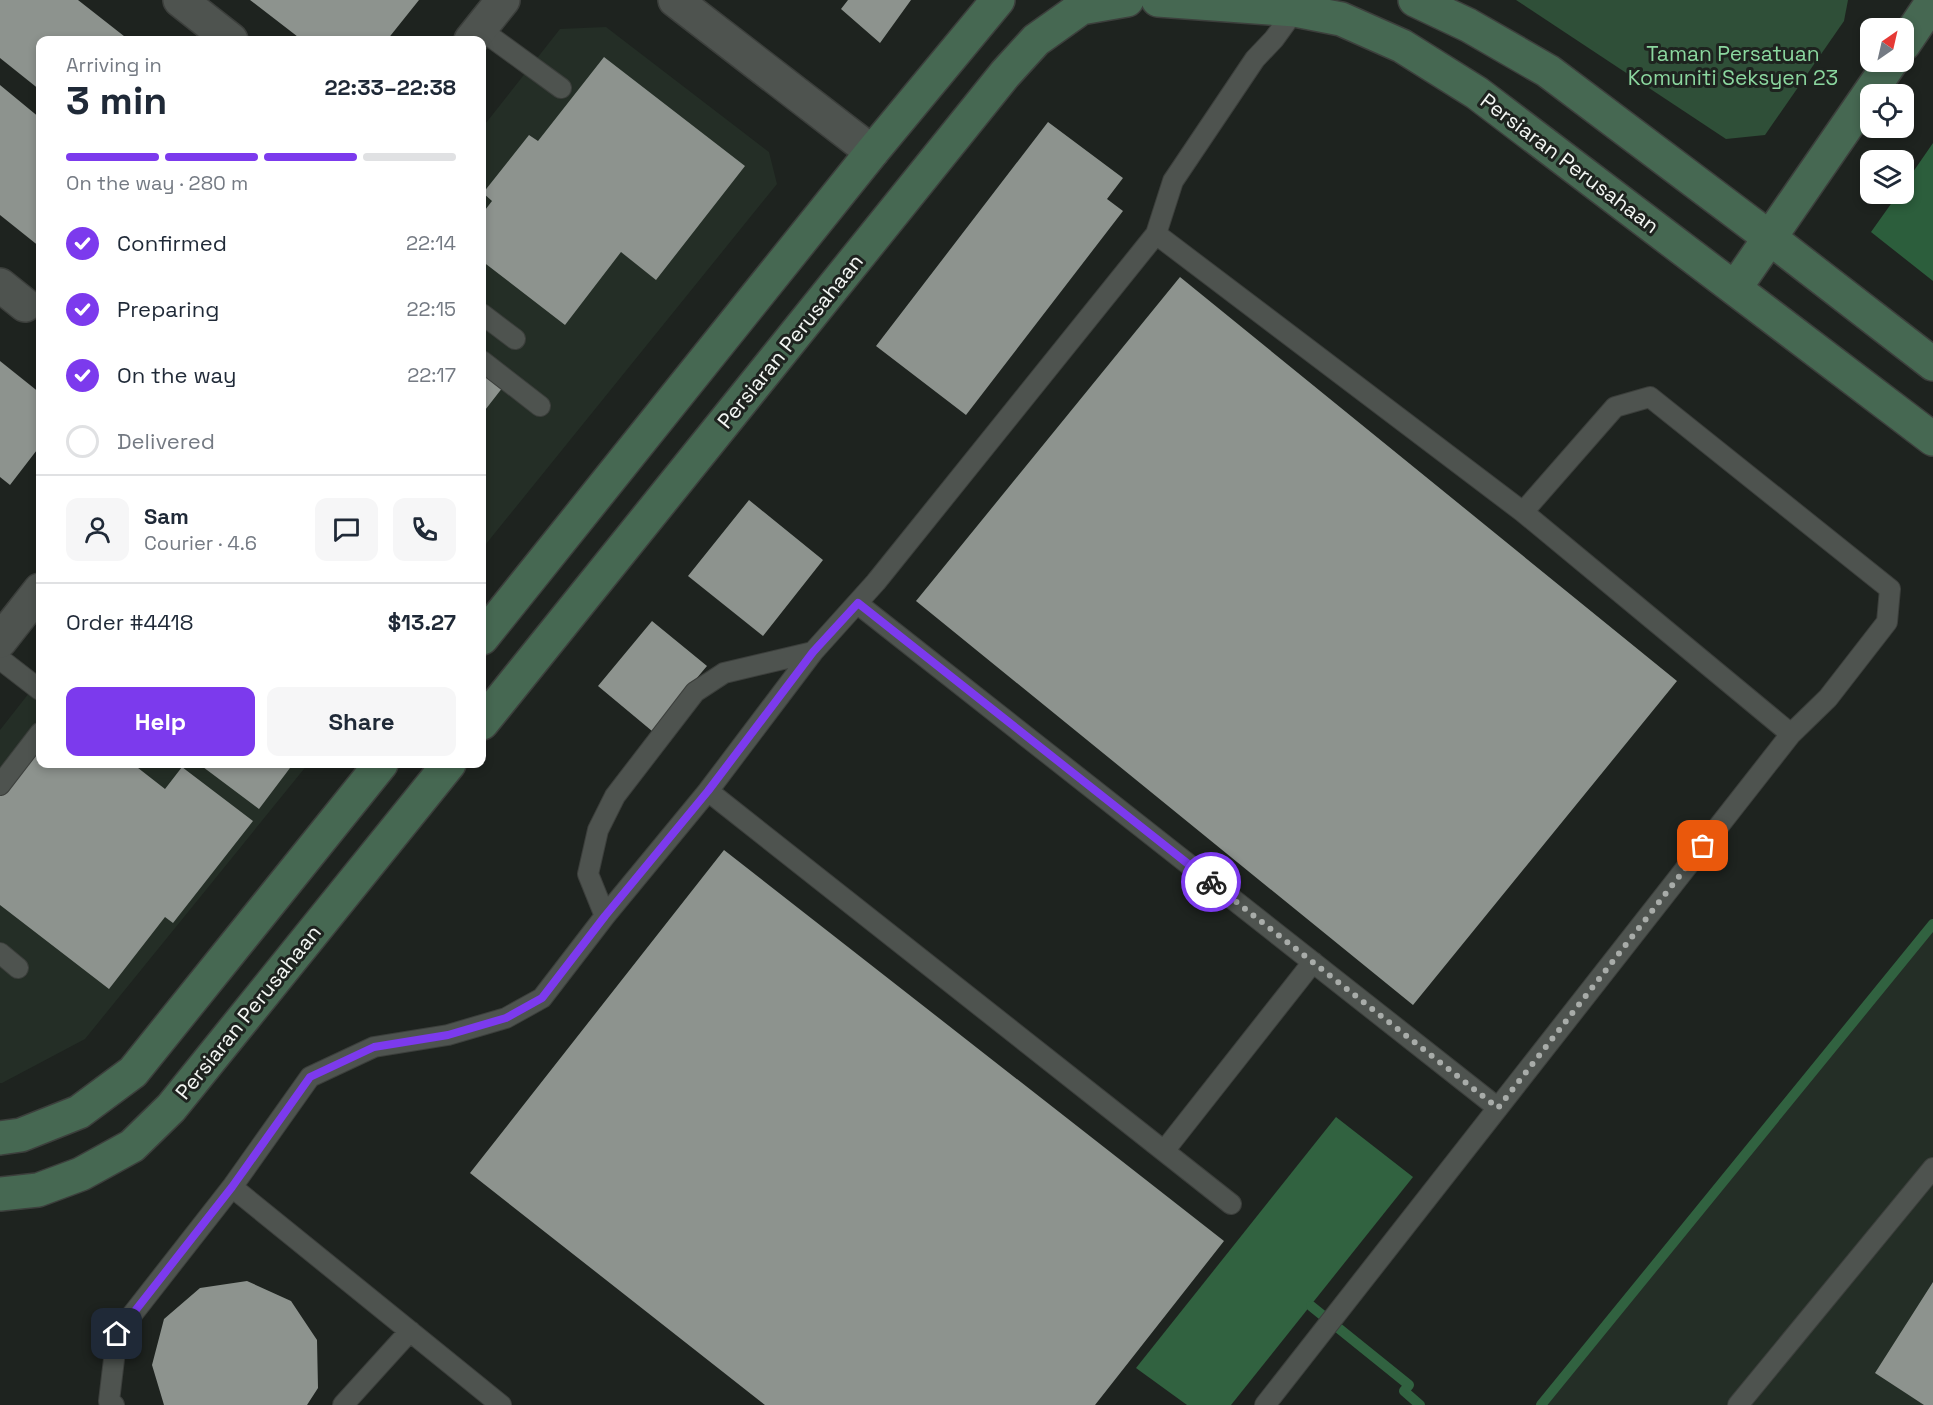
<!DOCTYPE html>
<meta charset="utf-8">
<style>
:root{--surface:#fff;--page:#f6f6f7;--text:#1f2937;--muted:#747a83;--line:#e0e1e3;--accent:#7c3aed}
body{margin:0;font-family:"Space Grotesk",sans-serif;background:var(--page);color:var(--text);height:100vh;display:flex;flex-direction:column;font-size:22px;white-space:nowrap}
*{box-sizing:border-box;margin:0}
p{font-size:20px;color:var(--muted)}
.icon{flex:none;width:33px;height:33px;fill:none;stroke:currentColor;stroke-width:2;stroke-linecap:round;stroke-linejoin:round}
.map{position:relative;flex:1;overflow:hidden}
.side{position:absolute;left:36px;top:36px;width:450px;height:732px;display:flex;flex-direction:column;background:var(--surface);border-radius:12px;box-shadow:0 3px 9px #0003}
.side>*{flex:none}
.needle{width:39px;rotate:34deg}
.fabs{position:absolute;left:1860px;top:18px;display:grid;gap:12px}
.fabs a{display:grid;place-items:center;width:54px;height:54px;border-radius:12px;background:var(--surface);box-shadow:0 3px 9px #0003;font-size:30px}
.pin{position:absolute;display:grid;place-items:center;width:51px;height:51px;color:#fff;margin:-26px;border-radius:12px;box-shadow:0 3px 9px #0006}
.courier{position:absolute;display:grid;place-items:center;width:60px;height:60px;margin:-30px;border:4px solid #7c3aed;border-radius:50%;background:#fff;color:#222;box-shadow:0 2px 8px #0007}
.overview em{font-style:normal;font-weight:800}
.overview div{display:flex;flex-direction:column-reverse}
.overview{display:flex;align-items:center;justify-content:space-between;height:102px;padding:0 30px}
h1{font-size:39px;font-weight:800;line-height:45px}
.bar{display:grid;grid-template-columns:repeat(4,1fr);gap:9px 6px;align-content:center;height:72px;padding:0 30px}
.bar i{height:8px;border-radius:4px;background:var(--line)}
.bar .active{background:var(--accent)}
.bar p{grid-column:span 4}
.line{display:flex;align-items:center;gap:15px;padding:0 30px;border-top:2px solid var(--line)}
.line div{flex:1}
.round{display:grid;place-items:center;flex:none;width:63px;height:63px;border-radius:12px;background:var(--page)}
ol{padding:0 30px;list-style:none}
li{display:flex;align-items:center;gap:18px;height:66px}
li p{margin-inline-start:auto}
li .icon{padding:6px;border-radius:50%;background:var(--accent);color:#fff;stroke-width:4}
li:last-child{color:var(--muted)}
li i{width:33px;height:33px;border:3px solid var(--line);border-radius:50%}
.action{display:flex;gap:12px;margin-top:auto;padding:12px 30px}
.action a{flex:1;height:69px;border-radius:12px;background:var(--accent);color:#fff;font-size:24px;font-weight:800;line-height:69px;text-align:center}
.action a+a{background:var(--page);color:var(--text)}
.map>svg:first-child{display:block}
.built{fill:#242e26}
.green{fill:#2f4f38}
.forest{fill:#2c5e3c}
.water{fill:#316240}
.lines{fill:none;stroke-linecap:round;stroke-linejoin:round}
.stream{stroke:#316240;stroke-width:10}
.building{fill:#8d938e}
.lane-casing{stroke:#3c3f3c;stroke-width:22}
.street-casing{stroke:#3c3f3c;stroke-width:36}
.secondary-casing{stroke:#3c3f3c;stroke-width:36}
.lane{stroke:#4e534f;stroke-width:20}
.street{stroke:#4e534f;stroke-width:33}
.secondary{stroke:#466852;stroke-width:33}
.done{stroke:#a8aca9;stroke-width:6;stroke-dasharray:0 10.8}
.route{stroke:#7c3aed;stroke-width:8}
.labels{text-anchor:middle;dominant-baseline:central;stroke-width:6;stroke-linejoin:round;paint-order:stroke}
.park-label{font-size:21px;fill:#8bd79f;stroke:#1e231f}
.street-label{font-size:21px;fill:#f3f6f3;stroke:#1e231f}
</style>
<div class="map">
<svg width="1933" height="1405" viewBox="0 0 1933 1405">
<rect width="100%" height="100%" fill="#1e231f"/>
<!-- built -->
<path class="built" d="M606,27L769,152L777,184L482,549V128L560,29Z
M40,679V764H308L85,1039L2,1083H0V730Z
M1933,924V1405H1541Z"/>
<!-- green -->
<path class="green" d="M1516,0H1848L1844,21L1765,135L1726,139Z"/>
<!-- forest -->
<path class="forest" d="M1933,143V281L1871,232L1898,194H1904V185Z"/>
<!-- water -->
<path class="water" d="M1336,1117L1413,1177L1231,1405H1187L1136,1368Z"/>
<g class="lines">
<!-- stream -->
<path class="stream" d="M1311,1306L1409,1385L1404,1391L1420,1405
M1541,1405L1933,924"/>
</g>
<!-- building -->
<path class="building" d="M0,0H78L129,40H40V90L0,58Z
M250,0H419L387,40H362L359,39L358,40H302Z
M848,0H911L880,43L841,9Z
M604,57L745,166L656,280L621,252L565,325L482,261V214L492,201L483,193L529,135L538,141Z
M0,85L40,118V247L0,215Z
M1048,122L1123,178L1107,199L1123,211L966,415L876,346Z
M1180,277L1677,681L1413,1005L916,601Z
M0,361L40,393V446L10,485L0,477Z
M482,370L503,387L482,414Z
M749,500L823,560L763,636L688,576Z
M652,621L707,666L652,731L598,686Z
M32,752L40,759V764H133L165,789L182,767L253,821L173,923L165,917L109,989L0,905V793Z
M199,764H293L259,809Z
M724,850L1224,1241L1095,1405H765L470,1173Z
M247,1281L291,1301L317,1340L318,1388L307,1405H164L152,1365L164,1319L200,1288Z
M1933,1282V1405H1924L1875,1373Z"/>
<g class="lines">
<!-- lane casing -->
<g class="lane-casing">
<path id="lane" d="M480,29L561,88
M1156,234L1523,512L1791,734L1265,1405
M482,314L515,339
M482,361L540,406
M1523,512L1615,407L1650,397L1890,589L1887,622L1828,698L1791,734
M858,604L1498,1108
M0,659L40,690
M0,785L40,733
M708,791L1231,1204
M605,916L588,874L598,830L615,796L695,692L724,673L813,652
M0,953L18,968
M1164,1151L1313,962
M114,1405L109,1401L117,1334L232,1187
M343,1405L410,1331
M501,1405L232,1187L310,1077L374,1047L448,1035L506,1018L542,998L605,916L708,791L813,652L876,582L1156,234L1173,181L1255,59L1274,39L1295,10
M1738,1405L1933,1168"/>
</g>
<!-- street casing -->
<g class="street-casing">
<path id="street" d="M180,0L231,40
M675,0L872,152
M471,40L503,0
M0,285L25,305
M0,641L40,590"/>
</g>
<!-- secondary casing -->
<g class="secondary-casing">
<path id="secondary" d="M1158,0L1295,10L1341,19L1402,46L1477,93L1933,439
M1415,0L1468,25L1548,71L1770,238L1933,364
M1904,44L1933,1
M1735,288L1891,62
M482,638L872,152L998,0
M482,723L1005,74L1036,40L1081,8L1127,0
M0,1138L21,1135L79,1112L133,1072L381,764
M0,1194L38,1190L81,1174L132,1146L171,1108L449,764"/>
</g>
<!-- lane -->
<use href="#lane" class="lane"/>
<!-- street -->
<use href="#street" class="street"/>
<!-- secondary -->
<use href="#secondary" class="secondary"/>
</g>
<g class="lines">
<!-- done -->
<path class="done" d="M1211,882L1498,1108L1703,846"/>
<!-- route -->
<path class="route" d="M117,1334L232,1187L310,1077L374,1047L448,1035L506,1018L542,998L605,916L708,791L813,652L858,603L1211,882"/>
</g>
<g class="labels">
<!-- park labels -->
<g class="park-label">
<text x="1733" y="53">Taman Persatuan<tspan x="1733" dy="24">Komuniti Seksyen 23</tspan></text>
</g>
<!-- street labels -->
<g class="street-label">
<text transform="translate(1570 163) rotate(37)">Persiaran Perusahaan</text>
<text transform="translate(790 341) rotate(-51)">Persiaran Perusahaan</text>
<text transform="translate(248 1012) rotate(-51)">Persiaran Perusahaan</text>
</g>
</g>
</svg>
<div class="fabs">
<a><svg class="needle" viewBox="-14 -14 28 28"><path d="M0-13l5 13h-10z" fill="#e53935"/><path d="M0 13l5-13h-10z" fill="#747a83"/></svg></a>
<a><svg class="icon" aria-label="locate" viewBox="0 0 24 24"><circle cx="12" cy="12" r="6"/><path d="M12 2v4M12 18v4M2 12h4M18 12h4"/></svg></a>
<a><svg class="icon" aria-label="layers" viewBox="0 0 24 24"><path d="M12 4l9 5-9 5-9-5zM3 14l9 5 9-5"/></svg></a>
</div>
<div class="pin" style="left:1703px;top:846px;background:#ea580c"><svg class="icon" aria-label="bag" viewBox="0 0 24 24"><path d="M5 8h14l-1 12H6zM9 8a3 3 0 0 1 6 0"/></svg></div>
<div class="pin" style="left:117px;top:1334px;background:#1f2937"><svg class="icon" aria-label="home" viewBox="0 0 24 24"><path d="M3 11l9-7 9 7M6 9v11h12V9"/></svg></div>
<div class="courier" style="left:1211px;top:882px"><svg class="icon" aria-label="bike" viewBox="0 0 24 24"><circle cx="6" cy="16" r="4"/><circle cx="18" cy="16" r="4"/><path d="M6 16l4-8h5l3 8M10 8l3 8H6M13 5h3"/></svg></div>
<section class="side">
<div class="overview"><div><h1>3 min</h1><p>Arriving in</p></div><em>22:33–22:38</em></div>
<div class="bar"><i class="active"></i><i class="active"></i><i class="active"></i><i></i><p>On the way · 280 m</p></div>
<ol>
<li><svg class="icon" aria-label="check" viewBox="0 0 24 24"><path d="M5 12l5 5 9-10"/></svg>Confirmed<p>22:14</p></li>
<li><svg class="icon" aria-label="check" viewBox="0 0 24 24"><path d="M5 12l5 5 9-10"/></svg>Preparing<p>22:15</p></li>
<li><svg class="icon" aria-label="check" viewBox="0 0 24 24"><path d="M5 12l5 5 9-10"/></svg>On the way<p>22:17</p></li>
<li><i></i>Delivered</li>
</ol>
<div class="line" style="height:108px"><a class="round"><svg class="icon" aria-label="person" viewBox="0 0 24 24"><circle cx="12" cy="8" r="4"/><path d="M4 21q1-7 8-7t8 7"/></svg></a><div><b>Sam</b><p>Courier · 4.6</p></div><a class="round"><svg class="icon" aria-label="chat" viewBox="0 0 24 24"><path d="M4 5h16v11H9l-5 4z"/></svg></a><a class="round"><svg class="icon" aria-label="phone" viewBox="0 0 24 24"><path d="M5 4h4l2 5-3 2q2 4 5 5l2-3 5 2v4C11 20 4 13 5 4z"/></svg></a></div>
<div class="line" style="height:78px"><div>Order #4418</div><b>$13.27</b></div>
<div class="action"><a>Help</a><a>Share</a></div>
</section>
</div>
